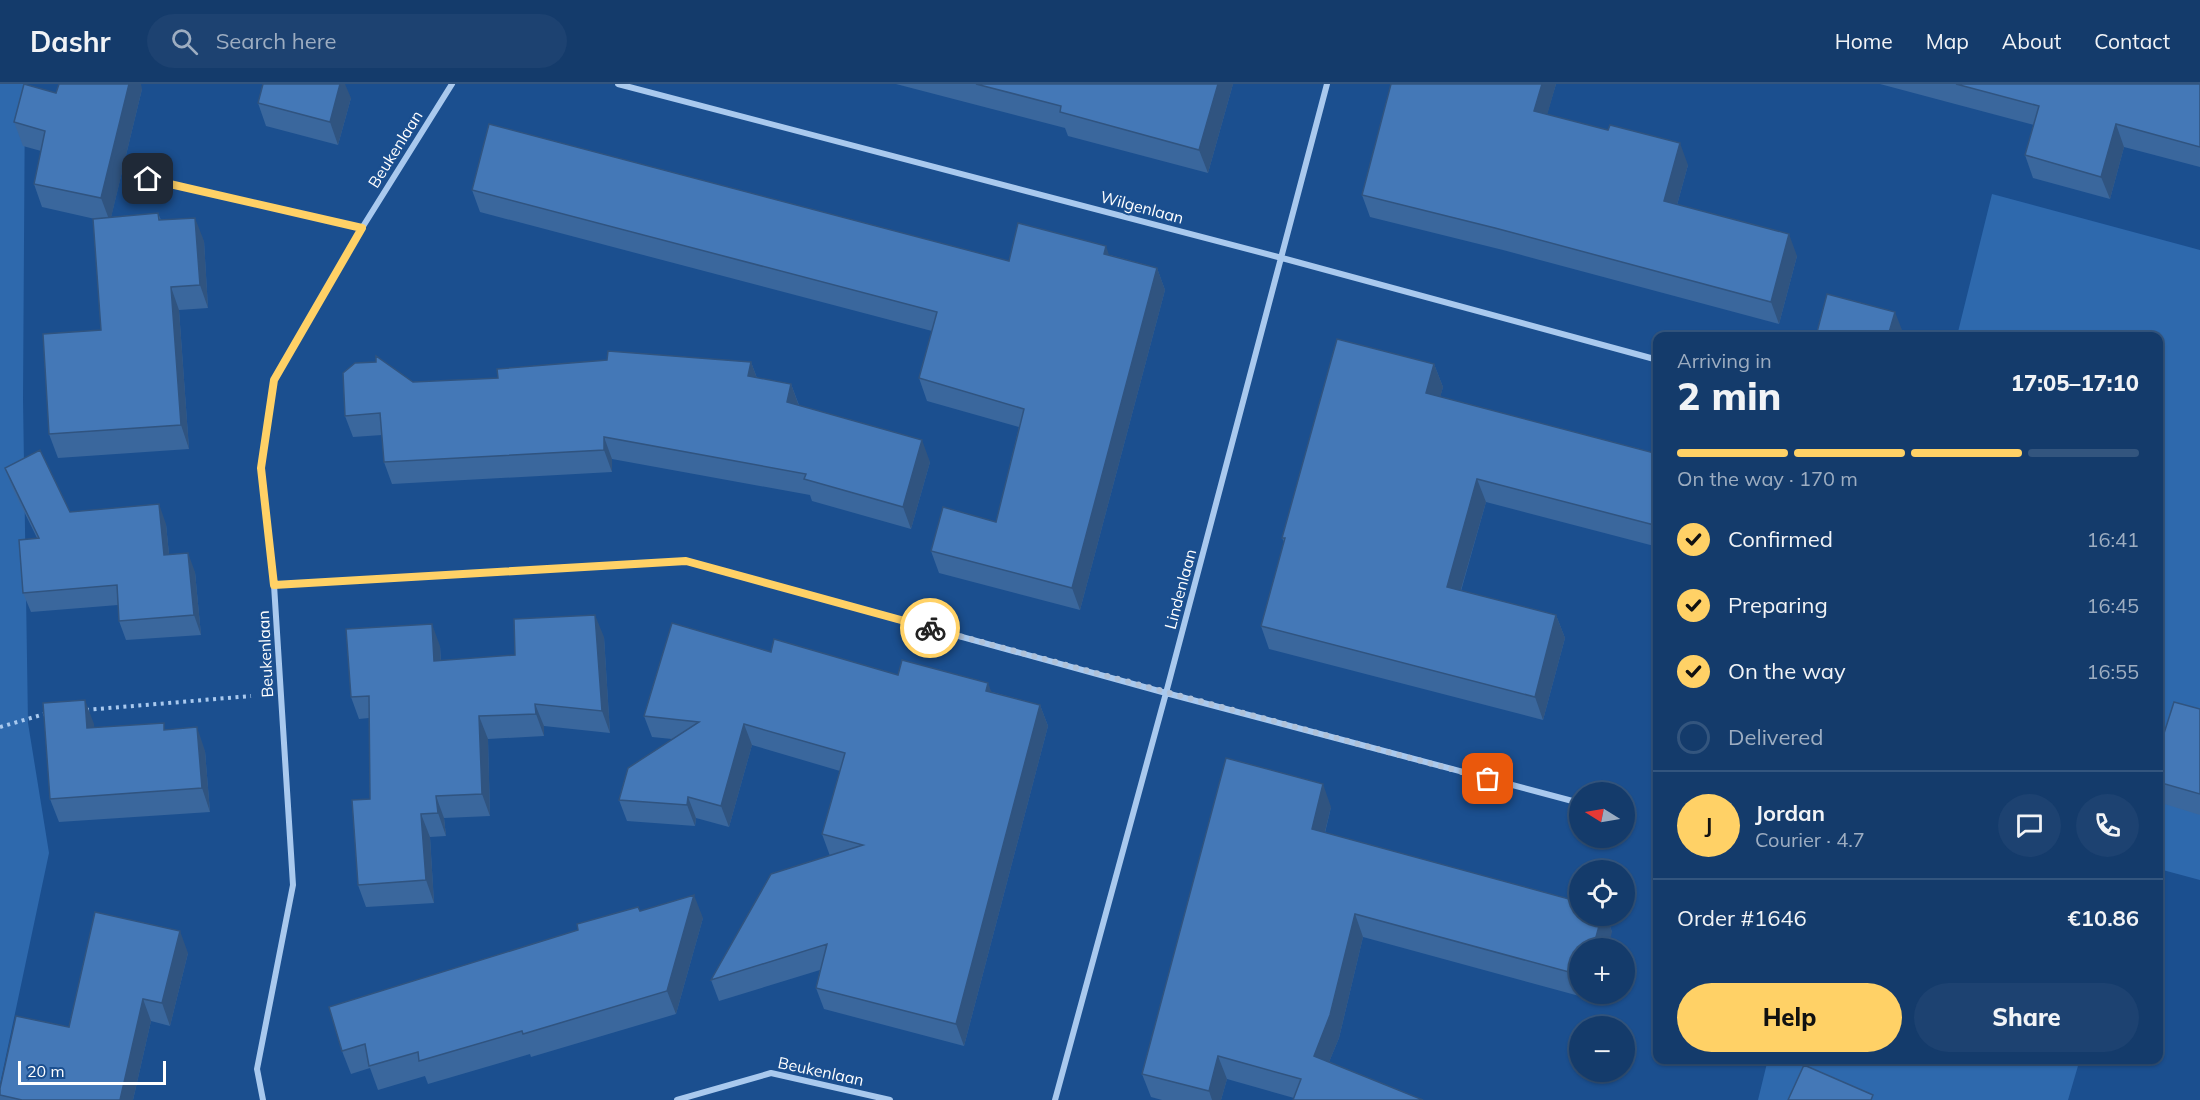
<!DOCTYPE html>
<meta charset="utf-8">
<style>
:root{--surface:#143b6b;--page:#1d4271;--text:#f1f3f6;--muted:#9dadc1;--line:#33557e;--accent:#ffd166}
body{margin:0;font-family:Mulish,sans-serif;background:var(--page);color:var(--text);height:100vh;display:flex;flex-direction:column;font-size:22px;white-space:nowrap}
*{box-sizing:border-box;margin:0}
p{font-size:20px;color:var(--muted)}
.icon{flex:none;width:33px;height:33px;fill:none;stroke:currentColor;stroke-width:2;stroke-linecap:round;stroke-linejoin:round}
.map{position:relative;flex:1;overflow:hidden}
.sheet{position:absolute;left:1653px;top:248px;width:510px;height:732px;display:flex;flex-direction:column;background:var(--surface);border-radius:12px;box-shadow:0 2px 4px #0004,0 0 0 2px var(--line)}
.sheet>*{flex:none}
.needle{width:39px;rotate:281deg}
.controls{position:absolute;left:1569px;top:698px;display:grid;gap:12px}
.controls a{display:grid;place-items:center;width:66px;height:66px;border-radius:50%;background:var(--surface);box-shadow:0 2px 4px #0004,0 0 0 2px var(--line);font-size:30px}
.scale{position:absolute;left:18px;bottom:15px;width:148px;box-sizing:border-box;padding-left:6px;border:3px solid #fff;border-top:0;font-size:16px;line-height:21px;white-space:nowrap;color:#fff;-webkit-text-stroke:4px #1b4f8f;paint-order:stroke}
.pin{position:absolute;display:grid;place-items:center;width:51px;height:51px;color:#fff;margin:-26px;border-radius:12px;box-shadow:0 3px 9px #0006}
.courier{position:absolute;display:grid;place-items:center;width:60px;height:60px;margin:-30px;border:4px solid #ffd166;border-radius:50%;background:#fff;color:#222;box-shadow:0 2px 8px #0007}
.overview em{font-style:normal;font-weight:800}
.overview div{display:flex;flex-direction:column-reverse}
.overview{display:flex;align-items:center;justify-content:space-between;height:102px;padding:0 24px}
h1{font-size:39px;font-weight:800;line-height:45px}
.bar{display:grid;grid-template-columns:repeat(4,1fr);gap:9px 6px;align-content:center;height:72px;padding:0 24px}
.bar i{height:8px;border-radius:4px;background:var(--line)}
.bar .active{background:var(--accent)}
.bar p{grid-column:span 4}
.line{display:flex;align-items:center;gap:15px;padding:0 24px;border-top:2px solid var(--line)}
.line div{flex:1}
.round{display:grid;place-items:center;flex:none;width:63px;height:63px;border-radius:32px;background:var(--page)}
ol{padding:0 24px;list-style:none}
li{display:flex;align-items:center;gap:18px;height:66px}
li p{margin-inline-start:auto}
li .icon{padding:6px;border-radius:50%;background:var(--accent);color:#111;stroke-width:4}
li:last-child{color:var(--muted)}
li i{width:33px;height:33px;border:3px solid var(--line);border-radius:50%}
.action{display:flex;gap:12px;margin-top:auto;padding:12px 24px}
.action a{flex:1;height:69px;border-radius:36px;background:var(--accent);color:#111;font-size:24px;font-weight:800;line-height:69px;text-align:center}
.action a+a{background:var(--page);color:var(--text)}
header{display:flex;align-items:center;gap:36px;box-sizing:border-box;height:84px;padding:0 30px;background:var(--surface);border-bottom:2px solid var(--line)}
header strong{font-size:28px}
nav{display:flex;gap:33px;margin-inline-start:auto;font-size:21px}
.search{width:420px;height:54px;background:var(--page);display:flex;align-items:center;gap:15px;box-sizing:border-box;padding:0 21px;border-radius:33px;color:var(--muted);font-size:22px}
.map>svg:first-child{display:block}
.green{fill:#2e69ad}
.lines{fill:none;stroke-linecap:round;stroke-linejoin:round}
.path{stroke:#a9c9ee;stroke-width:4;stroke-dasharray:3 4.5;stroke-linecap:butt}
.minor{stroke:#a9c9ee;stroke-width:6}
.wall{fill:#3a679d}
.shaded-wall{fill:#305480}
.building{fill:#4478b7;stroke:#305480;stroke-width:1.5}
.done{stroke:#afc1d8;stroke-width:6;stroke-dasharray:0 10.8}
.route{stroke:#ffd166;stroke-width:8}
.labels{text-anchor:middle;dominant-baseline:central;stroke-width:4.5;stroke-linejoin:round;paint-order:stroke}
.street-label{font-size:16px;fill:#fff;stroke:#1b4f8f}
</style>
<header>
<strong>Dashr</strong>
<div class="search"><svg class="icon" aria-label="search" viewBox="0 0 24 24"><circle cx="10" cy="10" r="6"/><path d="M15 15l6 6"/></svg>Search here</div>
<nav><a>Home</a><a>Map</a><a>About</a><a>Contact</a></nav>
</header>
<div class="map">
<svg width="2200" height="1016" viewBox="0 0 2200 1016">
<rect width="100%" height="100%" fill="#1b4f8f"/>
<!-- green -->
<path class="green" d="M0,0H25L23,315L28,639L49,769L0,1000Z
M1992,110L2200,166V796L2159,785L2158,252H1957Z
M1768,975H2080L2068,1016H1758Z"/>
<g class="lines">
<!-- path -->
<path class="path" d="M86,626L251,612
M0,643L48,629"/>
<!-- minor -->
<path class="minor" d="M618,0L1282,174L1658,276
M148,95L362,144
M274,501L686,477L1166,609L1580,719
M263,1016L257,985L293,801L274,501L261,384L274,296L362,144L452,0
M677,1016L771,989L890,1016
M1055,1016L1166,609L1327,0"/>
</g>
<!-- wall -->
<path class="wall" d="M896,0H1233L1208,89L1068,52L1065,44Z
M1391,0H1556L1547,30L1688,81L1677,121L1797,172L1779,240L1503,166L1370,133L1362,111Z
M1880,0H2200V83L2124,63L2110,115L2033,94L2025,71L2034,41Z
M142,5L111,133L158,129L161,136L204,157L208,224L179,226L189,365L58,374L49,350L101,246L95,135L42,123L34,100L41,67L23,62L14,38Z
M351,14L338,61L266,42L258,19Z
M472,106L1009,177L1110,171L1157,184L1165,206L1080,526L939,489L931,467L996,438L1019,343L927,317L919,294L932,247L480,128Z
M751,278L757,294L791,300L799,321L930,378L911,445L812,417L810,411L612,375V388L392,400L384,378L382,351L353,353L345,332L413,298L498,294Z
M1434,280L1443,303L1440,313L1658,370V463L1486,418L1461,507L1556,531L1565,554L1543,636L1269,565L1261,542L1284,458L1282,454Z
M5,384L70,428L166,440L169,470L195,488L201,551L126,556L119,537L118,521L31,528L23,509L37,454L12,403Z
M604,553L610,649L544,642V652L488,655L490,732L444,734L446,752L430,753L434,819L366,823L358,801L370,715L369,634L359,635L351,613L440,562L441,577L515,571Z
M771,568L992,608L1040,621L1048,642L964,962L824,925L816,904L820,886L719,917L711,896L830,772L822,750L840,687L752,661L729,743L696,734L695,742L627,737L619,716L672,655L652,653L644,632Z
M2200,625V731L2158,718V668Z
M94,640V644L166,646L205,667L210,728L59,738L50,715Z
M1331,723L1325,749L1580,831H1606L1612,848L1580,864V909H1596L1594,916L1363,853L1339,954L1329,978L1294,1014L1227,995L1221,1016H1162L1151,1013L1142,990Z
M1658,819V849L1653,837Z
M640,827L703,834L676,930L531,973L530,970L428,1000L425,992L378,1006L370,984L351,990L342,967Z
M188,869L170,942L151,937L133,1016H0V1004Z"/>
<!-- shaded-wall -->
<path class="shaded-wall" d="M129,0H141L142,5L110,138L101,114Z
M340,0H345L351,14L338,61L330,38Z
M1218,0H1233L1208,89L1199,66Z
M1542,0H1556L1542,49L1534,27Z
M2116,40L2124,63L2110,115L2101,93Z
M1680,59L1688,81L1672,139L1664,117Z
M195,134L204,157L208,224L200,201Z
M1789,150L1797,172L1779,240L1771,218Z
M1106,162L1114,185L1104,170Z
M1157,184L1165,206L1080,526L1072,504Z
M171,203L179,226L189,365L181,341Z
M1895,228L1904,251L1903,252H1888Z
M751,278L759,300L748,292Z
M1434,280L1443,303L1435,332L1426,309Z
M791,300L799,322L787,318Z
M604,353L612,375V388L604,366Z
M922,356L930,378L911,445L903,423Z
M1477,395L1486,418L1455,526L1447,503Z
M159,420L166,440L171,490L164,471Z
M188,469L195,488L201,551L194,531Z
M595,531L604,553L610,649L602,627Z
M1556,531L1565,554L1543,636L1535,613Z
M432,540L440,562L442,600L434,577Z
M988,599L996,620L986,607Z
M85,616L94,640L96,668L87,644Z
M535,620L544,642V652L536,630Z
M1040,621L1048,642L964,962L956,940Z
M479,632L488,655L490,732L482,710Z
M744,640L752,661L729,743L721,722Z
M197,643L205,667L210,728L202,704Z
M1323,700L1331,723L1320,768L1312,745Z
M436,712L444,734L446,752L438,729Z
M688,713L696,734L695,742L687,721Z
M421,730L430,753L434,819L426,796Z
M694,811L703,834L676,930L667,907Z
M1355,830L1363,853L1339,954L1322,995L1314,972Z
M1602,831H1606L1612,848L1608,864H1593Z
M180,847L188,869L170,942L162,919Z
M1591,909H1596L1594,916Z
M143,915L151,937L133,1016H120Z
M1218,972L1227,995L1221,1016H1212L1209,1007Z"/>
<!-- building -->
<path class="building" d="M24,0L56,9L59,0H129L101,114L34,100L45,47L14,38Z
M263,0H340L330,38L258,19Z
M976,0H1218L1199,66L1060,28L1061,22Z
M1391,0H1542L1534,27L1608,46L1610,41L1680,59L1664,117L1789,150L1771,218L1495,144L1362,111Z
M1956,0H2200V63L2116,40L2101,93L2025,71L2039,22Z
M489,40L1009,177L1018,139L1106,162L1104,170L1157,184L1072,504L931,467L943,423L996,438L1024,325L919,294L937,228L472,106Z
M158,129L159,136L195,134L200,201L171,203L181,341L49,350L43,250L101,246L93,135Z
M1827,210L1895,228L1888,252H1816Z
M1337,255L1434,280L1426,309L1658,370V442L1477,395L1447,503L1556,531L1535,613L1261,542L1285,454H1282Z
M608,267L751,278L748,292L791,300L787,318L922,356L903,423L804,395L806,390L604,353V366L384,378L380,329L345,332L343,289L355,279L376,278V272L413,298L498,294L497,285L607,276Z
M40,366L70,428L159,420L164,471L188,469L194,531L119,537L117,501L23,509L19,456L39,454L5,384Z
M595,531L602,627L535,620L536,630L479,632L482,710L436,712L438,729L421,730L426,796L358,801L352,716L370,715L369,612L351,613L346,545L432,540L434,577L515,571L514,535Z
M672,539L771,568L774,555L898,591L902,576L988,599L986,607L1040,621L956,940L816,904L827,860L711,896L771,790L863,761L822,750L845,669L744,640L721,722L688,713L687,721L619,716L628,684L699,638L644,632Z
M85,616L87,644L164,639V646L197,643L202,704L50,715L43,619Z
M2174,618L2200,625V710L2158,698V668Z
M1226,674L1323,700L1312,745L1580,818V831H1602L1593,864H1580V891L1355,830L1330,931L1314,972L1423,1016H1293L1301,995L1218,972L1209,1007L1142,990Z
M694,811L667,907L523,950L522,947L419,977L418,968L369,982L365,960L342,967L329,923L578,846L577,840L638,823L640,827Z
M1658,819V838L1653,837Z
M95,828L180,847L162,919L143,915L120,1016H22L0,1011V1004L16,932L69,943Z
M1804,981L1873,1011L1871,1016H1788Z"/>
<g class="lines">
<!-- done -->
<path class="done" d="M930,544L1488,695"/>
<!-- route -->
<path class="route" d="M148,95L362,144L274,296L261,384L274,501L686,477L930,544"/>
</g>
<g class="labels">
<!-- street labels -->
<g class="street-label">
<text transform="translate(395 65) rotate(-58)">Beukenlaan</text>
<text transform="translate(1142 123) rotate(15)">Wilgenlaan</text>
<text transform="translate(1180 505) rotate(-75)">Lindenlaan</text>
<text transform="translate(265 570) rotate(-93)">Beukenlaan</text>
<text transform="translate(821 987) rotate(12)">Beukenlaan</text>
</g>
</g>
</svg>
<div class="controls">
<a><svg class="needle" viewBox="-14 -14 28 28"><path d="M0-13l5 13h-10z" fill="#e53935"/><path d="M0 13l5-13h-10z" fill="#9dadc1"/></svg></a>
<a><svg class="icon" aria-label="locate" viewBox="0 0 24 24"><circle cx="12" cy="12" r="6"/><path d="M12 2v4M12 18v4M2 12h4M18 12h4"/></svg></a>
<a>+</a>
<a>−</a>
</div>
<div class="scale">20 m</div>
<div class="pin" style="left:1488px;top:695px;background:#ea580c"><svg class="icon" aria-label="bag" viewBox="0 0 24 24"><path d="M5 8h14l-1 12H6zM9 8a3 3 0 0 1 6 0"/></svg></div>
<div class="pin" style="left:148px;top:95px;background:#1f2937"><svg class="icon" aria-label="home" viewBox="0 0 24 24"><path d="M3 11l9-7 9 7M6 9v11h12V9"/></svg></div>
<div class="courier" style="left:930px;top:544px"><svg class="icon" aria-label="bike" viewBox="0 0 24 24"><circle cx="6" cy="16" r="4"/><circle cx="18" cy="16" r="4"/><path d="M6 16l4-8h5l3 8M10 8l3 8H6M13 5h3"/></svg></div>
<section class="sheet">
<div class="overview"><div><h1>2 min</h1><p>Arriving in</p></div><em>17:05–17:10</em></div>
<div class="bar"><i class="active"></i><i class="active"></i><i class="active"></i><i></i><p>On the way · 170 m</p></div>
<ol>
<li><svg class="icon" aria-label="check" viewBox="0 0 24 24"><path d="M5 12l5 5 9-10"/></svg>Confirmed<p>16:41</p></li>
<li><svg class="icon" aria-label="check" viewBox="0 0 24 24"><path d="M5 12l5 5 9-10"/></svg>Preparing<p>16:45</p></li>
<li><svg class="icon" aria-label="check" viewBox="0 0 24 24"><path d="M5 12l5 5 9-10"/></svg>On the way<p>16:55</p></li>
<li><i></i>Delivered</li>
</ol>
<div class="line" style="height:108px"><b class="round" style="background:var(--accent);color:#111">J</b><div><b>Jordan</b><p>Courier · 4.7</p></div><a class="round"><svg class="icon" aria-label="chat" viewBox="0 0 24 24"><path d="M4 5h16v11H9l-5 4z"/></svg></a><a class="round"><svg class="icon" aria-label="phone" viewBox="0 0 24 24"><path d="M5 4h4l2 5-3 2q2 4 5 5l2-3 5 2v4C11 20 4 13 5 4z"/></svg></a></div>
<div class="line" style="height:78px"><div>Order #1646</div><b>€10.86</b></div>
<div class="action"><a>Help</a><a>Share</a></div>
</section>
</div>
